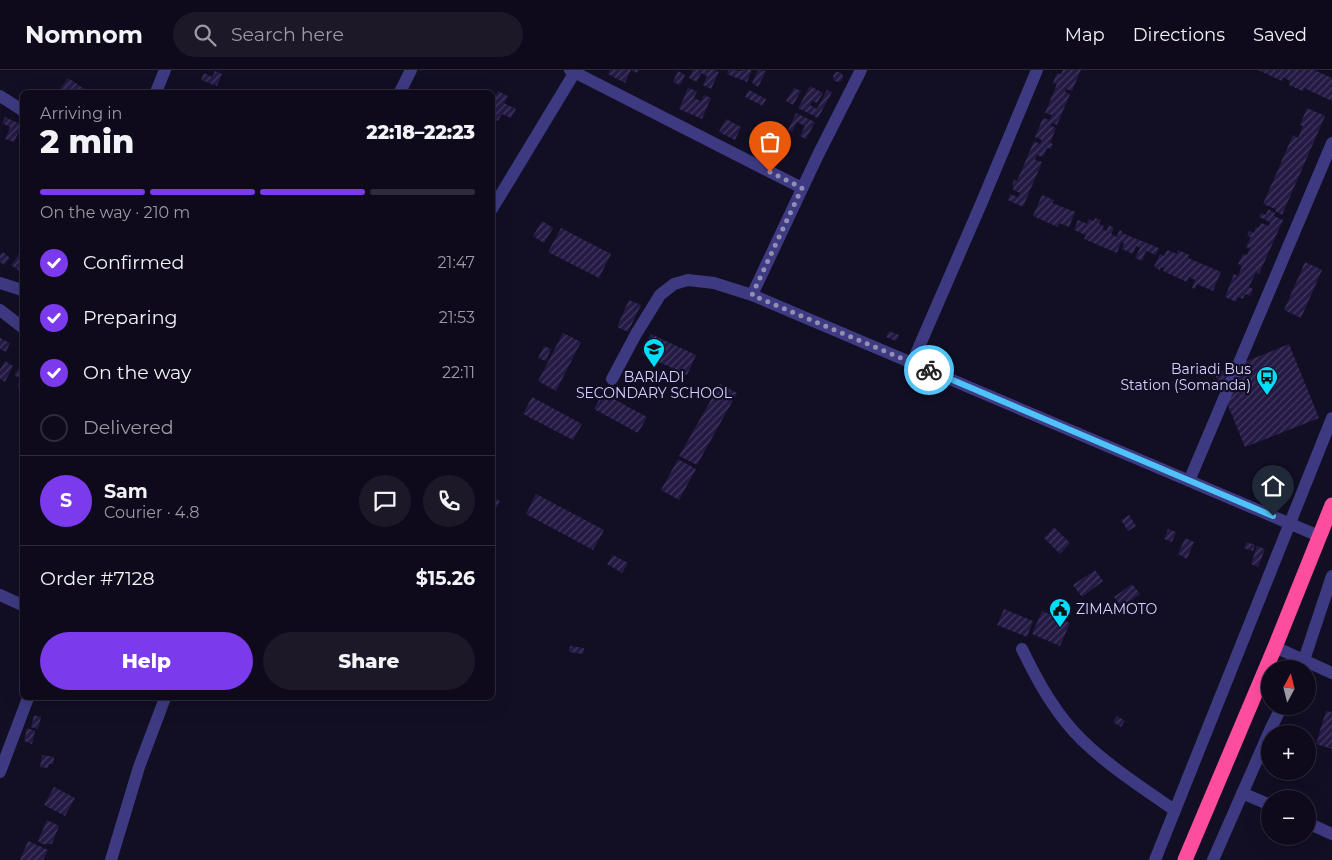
<!DOCTYPE html>
<meta charset="utf-8">
<style>
:root{--surface:#0e0a1b;--page:#1c1828;--text:#f1f3f6;--muted:#9b9aa3;--line:#2e2b3a;--accent:#7c3aed}
body{margin:0;font-family:Montserrat,sans-serif;background:var(--page);color:var(--text);height:100vh;display:flex;flex-direction:column;font-size:19px;white-space:nowrap}
*{box-sizing:border-box;margin:0}
p{font-size:16px;color:var(--muted)}
.icon{flex:none;width:28px;height:28px;fill:none;stroke:currentColor;stroke-width:2;stroke-linecap:round;stroke-linejoin:round}
.map{position:relative;flex:1;overflow:hidden}
.side{position:absolute;left:20px;top:20px;width:475px;height:610px;display:flex;flex-direction:column;background:var(--surface);border-radius:8px;box-shadow:0 5px 20px #0002,0 0 0 1px var(--line)}
.side>*{flex:none}
.needle{width:32px;rotate:7deg}
.tools{position:absolute;left:1261px;top:590px;display:grid;gap:10px}
.tools a{display:grid;place-items:center;width:55px;height:55px;border-radius:50%;background:var(--surface);box-shadow:0 5px 20px #0002,0 0 0 1px var(--line);font-size:25px}
.pin{position:absolute;display:grid;place-items:center;width:42px;height:42px;color:#fff;margin:-51px -21px;border-radius:50% 50% 50% 0;rotate:-45deg;box-shadow:0 0 5px #0007}
.pin .icon{rotate:45deg}
.courier{position:absolute;display:grid;place-items:center;width:50px;height:50px;margin:-25px;border:4px solid #4fc3f7;border-radius:50%;background:#fff;color:#222;box-shadow:0 1px 6px #0007}
.headline em{font-style:normal;font-weight:800}
.headline div{display:flex;flex-direction:column-reverse}
.headline{display:flex;align-items:center;justify-content:space-between;height:85px;padding:0 20px}
h1{font-size:32px;font-weight:800;line-height:38px}
.bar{display:grid;grid-template-columns:repeat(4,1fr);gap:8px 5px;align-content:center;height:60px;padding:0 20px}
.bar i{height:6px;border-radius:4px;background:var(--line)}
.bar .active{background:var(--accent)}
.bar p{grid-column:span 4}
.line{display:flex;align-items:center;gap:12px;padding:0 20px;border-top:1px solid var(--line)}
.line div{flex:1}
.round{display:grid;place-items:center;flex:none;width:52px;height:52px;border-radius:26px;background:var(--page)}
ol{padding:0 20px;list-style:none}
li{display:flex;align-items:center;gap:15px;height:55px}
li p{margin-inline-start:auto}
li .icon{padding:5px;border-radius:50%;background:var(--accent);color:#fff;stroke-width:4}
li:last-child{color:var(--muted)}
li i{width:28px;height:28px;border:2px solid var(--line);border-radius:50%}
.button{display:flex;gap:10px;margin-top:auto;padding:10px 20px}
.button a{flex:1;height:58px;border-radius:30px;background:var(--accent);color:#fff;font-size:20px;font-weight:800;line-height:58px;text-align:center}
.button a+a{background:var(--page);color:var(--text)}
header{display:flex;align-items:center;gap:30px;box-sizing:border-box;height:70px;padding:0 25px;background:var(--surface);border-bottom:1px solid var(--line)}
header strong{font-size:24px}
nav{display:flex;gap:28px;margin-inline-start:auto;font-size:18px}
.search{width:350px;height:45px;background:var(--page);display:flex;align-items:center;gap:12px;box-sizing:border-box;padding:0 18px;border-radius:28px;color:var(--muted);font-size:19px}
.map>svg:first-child{display:block}
.building{fill:url(#building-hatch)}
.lines{fill:none;stroke-linecap:round;stroke-linejoin:round}
.minor{stroke:#3d3a82;stroke-width:12}
.highway{stroke:#fe4d9f;stroke-width:15}
.done{stroke:#928db2;stroke-width:5;stroke-dasharray:0 9}
.route{stroke:#4fc3f7;stroke-width:6}
.labels{text-anchor:middle;dominant-baseline:central;stroke-width:4.5;stroke-linejoin:round;paint-order:stroke}
.poi-label{font-size:14px;fill:#d7d1ff;stroke:#120e24;text-anchor:end}
</style>
<header>
<strong>Nomnom</strong>
<div class="search"><svg class="icon" aria-label="search" viewBox="0 0 24 24"><circle cx="10" cy="10" r="6"/><path d="M15 15l6 6"/></svg>Search here</div>
<nav><a>Map</a><a>Directions</a><a>Saved</a></nav>
</header>
<div class="map">
<svg width="1332" height="790" viewBox="0 0 1332 790">
<defs>
<pattern id="building-hatch" width="6" height="6" patternUnits="userSpaceOnUse" patternTransform="scale(1.25)"><rect width="6" height="6" fill="#241a44"/><path d="M-1 1l2-2M0 6l6-6M5 7l2-2" fill="none" stroke="#433a60"/></pattern>
</defs>
<rect width="100%" height="100%" fill="#120e24"/>
<!-- building -->
<path class="building" d="M610,0H638L637,3L631,0L625,13L608,4Z
M693,0H714L719,2L711,19L703,15L707,6L701,3L697,12L689,8Z
M728,0L742,1V0H752L747,12L727,4Z
M758,0L766,1L758,17L752,13Z
M1063,0H1081L1072,21L1066,19L1065,22L1070,24L1057,55L1052,53L1051,56L1056,58L1050,73L1053,74L1051,79L1047,78L1043,87L1037,85L1035,90L1042,92L1023,137L1008,130L1010,124L1018,127L1020,123L1013,120L1014,116L1012,115L1014,110L1017,111L1034,71L1040,74L1042,70L1035,67L1043,48L1050,50L1052,45L1045,43L1057,14L1053,13L1057,3L1061,4Z
M1258,0H1314L1332,8V31L1304,18L1303,21L1289,15L1290,11L1283,7L1282,11Z
M215,1L222,4L217,16L201,10L204,3L212,7Z
M678,1L685,5L680,15L673,12Z
M833 7a5 5 0 1 1 10 0a5 5 0 1 1-10 0Z
M68,8L86,20L84,22H58Z
M810,16L823,23L817,33L812,31L810,35L817,39L827,20L832,22L818,48L798,38Z
M688,18L697,21L694,28L701,31L704,25L711,28L702,49L679,39Z
M794,18L801,21L793,35L786,31Z
M749,20L766,29L763,36L745,27Z
M498,21L508,26L504,33L516,39L511,48L502,44L498,51L492,48V32Z
M1307,38L1325,46L1282,145L1275,141L1276,139L1263,134L1293,65L1298,68L1303,56L1300,55Z
M796,43L815,52L806,69L800,66L805,56L797,52L792,62L788,60Z
M5,47L22,55L14,72L5,69L10,57L2,53Z
M726,49L741,57L735,70L719,62Z
M765,51L782,60L776,71L773,69L771,73L761,69L763,65L759,63Z
M1042,125L1054,130L1052,133L1075,142L1069,157L1059,153L1058,157L1033,146Z
M1268,139L1275,143L1274,146L1283,150L1259,204L1256,202L1249,217L1253,219L1250,226L1245,224L1243,229L1238,227L1236,232L1225,227L1234,204L1238,206L1242,196L1238,194L1243,184L1247,185L1250,178L1246,177L1251,167L1247,166L1249,161L1254,163L1256,157L1258,158L1261,153L1269,156L1270,152L1259,147L1261,143L1266,145Z
M1095,148L1101,150L1099,154L1104,156L1102,159L1106,161L1109,155L1114,158L1111,164L1117,167L1119,160L1122,161V163L1159,178L1156,185L1146,181L1142,191L1135,188L1140,178L1136,176L1133,184L1122,179L1124,173L1121,172L1117,183L1084,169L1086,165L1074,160L1078,150L1087,154L1089,149L1094,151Z
M542,151L553,158L544,173L533,166Z
M561,158L611,184L599,208L548,182Z
M1167,180L1177,184L1178,180L1189,185L1188,188L1221,202L1213,221L1197,214L1195,219L1192,218L1195,210L1189,207L1187,212L1163,201L1164,198L1161,197L1160,200L1154,197L1160,184L1164,186Z
M3,182L10,188L4,195L0,192V185Z
M20,183L22,185L21,202L11,195Z
M1305,192L1322,200L1301,248L1284,240Z
M629,230L641,235L628,262L617,257Z
M889,261L899,265L896,271L886,267Z
M563,263L581,272L556,321L538,311Z
M651,264L696,285L687,305L642,284Z
M0,268L10,273L6,282L0,279Z
M1289,274L1319,348L1245,377L1215,304Z
M544,276L551,279L546,291L538,288Z
M5,291L13,296L5,312L0,309V300Z
M18,299L22,301V319L17,316L21,309L14,305Z
M720,314L737,323L697,395L679,386Z
M603,323L647,347L638,363L594,339Z
M532,327L582,354L573,370L523,344Z
M678,389L696,399L679,430L661,420Z
M536,424L604,460L593,480L526,444Z
M492,427L500,431L492,446Z
M1129,445L1136,456L1128,461L1121,450Z
M1054,457L1070,473L1060,484L1044,468Z
M1168,459L1176,462L1172,472L1164,469Z
M1185,468L1194,472L1187,489L1178,484Z
M1247,472L1255,475L1253,481L1244,478Z
M1257,476L1265,479L1258,497L1251,494Z
M613,485L628,493L622,503L607,494Z
M1095,500L1103,511L1082,527L1073,515Z
M1132,514L1140,524L1122,537L1114,527Z
M1004,539L1033,551L1027,567L997,555Z
M1042,541L1070,553L1060,576L1032,564Z
M570,576L584,578L583,584L569,582Z
M1326,641L1332,642V679L1316,674Z
M34,645L41,647L38,659L31,657Z
M1117,646L1125,651L1121,657L1113,652Z
M27,658L35,661L32,674L24,671Z
M42,685L54,687L53,694H49L48,698L40,697Z
M54,717L75,728L65,746L44,735Z
M47,750L59,756L52,774H42L38,771Z
M28,771L48,780L43,790H20Z"/>
<g class="lines">
<!-- minor -->
<path class="minor" d="M570,0L802,118
M156,22L165,0
M400,22L411,0
M0,26L22,40
M492,139L575,2
M0,213L22,220
M752,225L818,85L861,0
M0,240L22,257
M912,293L981,134L1037,0
M612,309L636,264L660,225L674,214L688,210L714,213L752,225L1319,466
M1189,411L1332,73
M0,525L22,535
M1275,577L1332,603
M1022,579C1038,612 1056,645 1083,671C1110,697 1143,718 1174,740
M1301,599L1332,506
M0,702L28,628
M1242,723L1270,735
M1308,753L1332,764
M111,790L139,697L165,628
M1155,790L1332,348
M1213,790L1271,658L1282,636"/>
<!-- highway -->
<path class="highway" d="M1185,790L1275,577L1332,435"/>
</g>
<g class="lines">
<!-- done -->
<path class="done" d="M770,102L802,118L752,225L929,300"/>
<!-- route -->
<path class="route" d="M929,300L1273,446"/>
</g>
<!-- icons -->
<defs>
<g id="school-pin" transform="scale(1.125)"><path d="M0 17L-7.5 6A9.5 9.5 0 1 1 7.5 6Z" fill="#02ddfa" stroke="#120e24"/><path d="M0-5L7-2L0 1L-7-2ZM-4 1L0 2.5L4 1V4Q0 6-4 4Z" fill="#111"/></g>
<g id="bus-pin" transform="scale(1.125)"><path d="M0 17L-7.5 6A9.5 9.5 0 1 1 7.5 6Z" fill="#02ddfa" stroke="#120e24"/><path d="M-5-6H5V4H4V6H2V4H-2V6H-4V4H-5ZM-3.5-4V0h7V-4ZM-3.5 1.2v1.5H-2V1.2ZM2 1.2v1.5H3.5V1.2Z" fill="#111"/></g>
<g id="civic-pin" transform="scale(1.125)"><path d="M0 17L-7.5 6A9.5 9.5 0 1 1 7.5 6Z" fill="#02ddfa" stroke="#120e24"/><path d="M-.6-6.5H3V-4.5H.6V-3L4-1V1h2V6H-6V1h2V-1L-.6-3ZM-1.2 2.5V6h2.4V2.5Z" fill="#111"/></g>
</defs>
<g fill-rule="evenodd">
<use href="#school-pin" x="654" y="279"/>
<use href="#bus-pin" x="1267" y="307"/>
<use href="#civic-pin" x="1060" y="539"/>
</g>
<g class="labels">
<!-- poi labels -->
<g class="poi-label">
<text x="1251" y="299">Bariadi Bus<tspan x="1251" dy="16">Station (Somanda)</tspan></text>
<text x="654" y="307" text-anchor="middle">BARIADI<tspan x="654" dy="16">SECONDARY SCHOOL</tspan></text>
<text x="1076" y="539" text-anchor="start">ZIMAMOTO</text>
</g>
</g>
</svg>
<div class="tools">
<a><svg class="needle" viewBox="-14 -14 28 28"><path d="M0-13l5 13h-10z" fill="#e53935"/><path d="M0 13l5-13h-10z" fill="#9b9aa3"/></svg></a>
<a>+</a>
<a>−</a>
</div>
<div class="pin" style="left:770px;top:102px;background:#ea580c"><svg class="icon" aria-label="bag" viewBox="0 0 24 24"><path d="M5 8h14l-1 12H6zM9 8a3 3 0 0 1 6 0"/></svg></div>
<div class="pin" style="left:1273px;top:446px;background:#1f2937"><svg class="icon" aria-label="home" viewBox="0 0 24 24"><path d="M3 11l9-7 9 7M6 9v11h12V9"/></svg></div>
<div class="courier" style="left:929px;top:300px"><svg class="icon" aria-label="bike" viewBox="0 0 24 24"><circle cx="6" cy="16" r="4"/><circle cx="18" cy="16" r="4"/><path d="M6 16l4-8h5l3 8M10 8l3 8H6M13 5h3"/></svg></div>
<section class="side">
<div class="headline"><div><h1>2 min</h1><p>Arriving in</p></div><em>22:18–22:23</em></div>
<div class="bar"><i class="active"></i><i class="active"></i><i class="active"></i><i></i><p>On the way · 210 m</p></div>
<ol>
<li><svg class="icon" aria-label="check" viewBox="0 0 24 24"><path d="M5 12l5 5 9-10"/></svg>Confirmed<p>21:47</p></li>
<li><svg class="icon" aria-label="check" viewBox="0 0 24 24"><path d="M5 12l5 5 9-10"/></svg>Preparing<p>21:53</p></li>
<li><svg class="icon" aria-label="check" viewBox="0 0 24 24"><path d="M5 12l5 5 9-10"/></svg>On the way<p>22:11</p></li>
<li><i></i>Delivered</li>
</ol>
<div class="line" style="height:90px"><b class="round" style="background:var(--accent);color:#fff">S</b><div><b>Sam</b><p>Courier · 4.8</p></div><a class="round"><svg class="icon" aria-label="chat" viewBox="0 0 24 24"><path d="M4 5h16v11H9l-5 4z"/></svg></a><a class="round"><svg class="icon" aria-label="phone" viewBox="0 0 24 24"><path d="M5 4h4l2 5-3 2q2 4 5 5l2-3 5 2v4C11 20 4 13 5 4z"/></svg></a></div>
<div class="line" style="height:65px"><div>Order #7128</div><b>$15.26</b></div>
<div class="button"><a>Help</a><a>Share</a></div>
</section>
</div>
